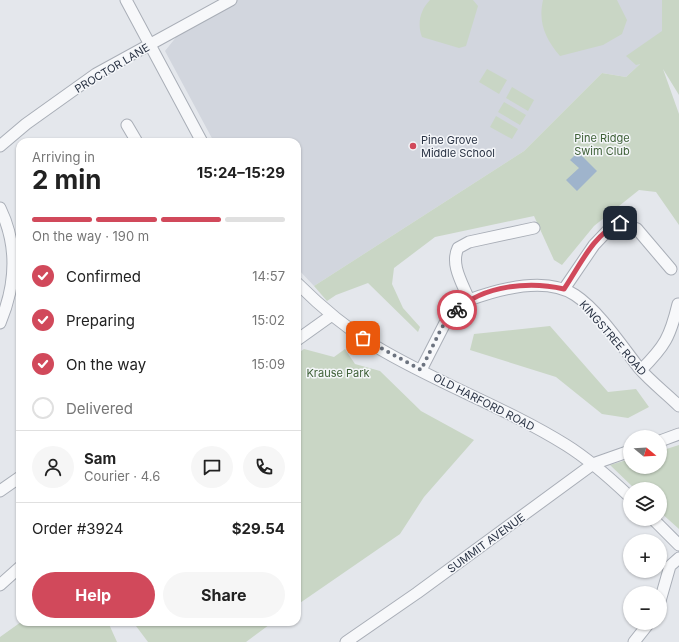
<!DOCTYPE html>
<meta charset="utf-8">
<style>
:root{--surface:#fff;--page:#f6f6f6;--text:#222;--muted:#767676;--line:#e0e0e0;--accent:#d1495b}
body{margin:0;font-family:Inter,sans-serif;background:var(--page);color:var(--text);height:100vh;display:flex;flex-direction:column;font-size:15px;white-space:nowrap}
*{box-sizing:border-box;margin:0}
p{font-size:13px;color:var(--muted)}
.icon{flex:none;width:22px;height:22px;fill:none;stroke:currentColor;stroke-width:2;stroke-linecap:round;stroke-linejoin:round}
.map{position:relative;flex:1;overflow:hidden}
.drawer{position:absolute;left:16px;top:138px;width:285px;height:488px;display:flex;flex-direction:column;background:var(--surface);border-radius:12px;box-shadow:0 1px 3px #0004}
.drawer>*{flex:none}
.needle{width:26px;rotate:108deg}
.fabs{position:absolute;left:623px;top:430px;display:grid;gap:8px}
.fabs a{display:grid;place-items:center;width:44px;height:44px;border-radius:50%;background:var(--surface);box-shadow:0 1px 3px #0004;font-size:20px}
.pin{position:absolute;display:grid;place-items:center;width:34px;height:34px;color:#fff;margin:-17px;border-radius:8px;box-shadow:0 2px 6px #0006}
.courier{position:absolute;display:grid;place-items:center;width:40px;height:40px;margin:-20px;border:3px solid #d1495b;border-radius:50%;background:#fff;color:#222;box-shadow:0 1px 5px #0007}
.headline em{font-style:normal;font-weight:700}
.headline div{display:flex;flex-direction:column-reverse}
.headline{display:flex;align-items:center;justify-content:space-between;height:68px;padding:0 16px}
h1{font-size:26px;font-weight:700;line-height:30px}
.bar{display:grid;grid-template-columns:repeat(4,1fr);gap:6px 4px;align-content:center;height:48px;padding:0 16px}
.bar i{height:5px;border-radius:3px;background:var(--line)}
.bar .on{background:var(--accent)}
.bar p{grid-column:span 4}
.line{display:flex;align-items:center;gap:10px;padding:0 16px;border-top:1px solid var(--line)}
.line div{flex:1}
.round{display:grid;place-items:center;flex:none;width:42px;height:42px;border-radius:21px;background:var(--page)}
ol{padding:0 16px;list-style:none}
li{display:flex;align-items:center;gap:12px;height:44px}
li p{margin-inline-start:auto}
li .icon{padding:4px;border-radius:50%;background:var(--accent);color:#fff;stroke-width:4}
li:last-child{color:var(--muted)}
li i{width:22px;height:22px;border:2px solid var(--line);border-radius:50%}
.action{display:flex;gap:8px;margin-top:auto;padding:8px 16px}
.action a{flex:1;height:46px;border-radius:24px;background:var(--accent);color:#fff;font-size:16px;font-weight:700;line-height:46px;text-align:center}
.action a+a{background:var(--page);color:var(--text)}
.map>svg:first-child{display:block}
.built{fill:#d2d6de}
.green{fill:#c9d6c5}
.water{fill:#9fb4cc}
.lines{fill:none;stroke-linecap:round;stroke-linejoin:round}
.minor-casing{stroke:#a9aeb7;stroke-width:13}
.minor{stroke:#f7f8fa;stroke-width:11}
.done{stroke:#6c737f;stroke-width:4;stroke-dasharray:0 7.2}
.route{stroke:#d1495b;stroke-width:5}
.poi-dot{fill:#d1495b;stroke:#f4f6f9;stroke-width:1.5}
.labels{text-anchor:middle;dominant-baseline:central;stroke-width:3;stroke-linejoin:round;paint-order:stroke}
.street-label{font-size:11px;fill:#2b3445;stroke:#f4f6f9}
.park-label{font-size:11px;fill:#3f6138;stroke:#f4f6f9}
.poi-label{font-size:11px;fill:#2b3445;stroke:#f4f6f9;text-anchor:start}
</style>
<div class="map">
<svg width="679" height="642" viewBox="0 0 679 642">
<rect width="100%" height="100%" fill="#e4e7ec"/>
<!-- built -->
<path class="built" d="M237,0H662L668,38L626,77L602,73L524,151L314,286L297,268V142H214L165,51L177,36L210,14Z"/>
<!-- green -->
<path class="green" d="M430,0H473L478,6L466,46L459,48L422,37C417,24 420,10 430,0Z
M543,0H617L627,20L622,34L603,45L560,56C545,39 538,22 543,0Z
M662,0H679V95L663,69L679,114V225L656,192L639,190L594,226L562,265L554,260L534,216L435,237L394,268L392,284L403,308L420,327L418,332L368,283L336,295L327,301L314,286L524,151L602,73L626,77L640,64L636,65L626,56L662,31Z
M487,69L507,80L499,94L479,82Z
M512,87L534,100L528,111L506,98Z
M504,102L526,115L520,125L498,112Z
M496,116L518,129L512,139L490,127Z
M550,326L608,392L636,389L649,407L628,418L602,414L556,377L470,350L474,334Z
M304,349L334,357L345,349L355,364L380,371L421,411L474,440L424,497L400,534L297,605V354Z
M679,445V529L660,512V489H635L610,465L630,459V467H660V451Z
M21,622H108L117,642H0V637Z
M133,622H273L246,642H148Z"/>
<!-- water -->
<path class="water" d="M578,152L597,171L577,191L566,180L579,168L570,160Z"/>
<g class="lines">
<!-- minor casing -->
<g class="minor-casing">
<path id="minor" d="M126,0L202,142
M127,125L137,142
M0,146L26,124L96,74L231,0
M0,208C18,245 16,285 0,323
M297,283C320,306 346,328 375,346C436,383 505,407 566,445C590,460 610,478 630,497
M564,289L594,245L612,226L620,223L637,229L671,269
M469,300C499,289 546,276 575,295C598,310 622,346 639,368C651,382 666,393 679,406
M297,340L332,315
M421,370L446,321L469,300C463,284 450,265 458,248L469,242L534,228
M641,370C665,346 670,337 678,304
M660,441L679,434
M0,491L20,477
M653,519L679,545
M0,585L20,567
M660,601L670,566L679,558
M346,642L417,593L593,464L630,451
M634,642L649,623"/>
</g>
<!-- minor -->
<use href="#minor" class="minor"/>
</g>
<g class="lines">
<!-- done -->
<path class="done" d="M363,338L421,370L442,327L457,310"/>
<!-- route -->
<path class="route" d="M457,310C484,285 530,281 564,289C579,267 594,233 620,223"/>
</g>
<!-- markers -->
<circle class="poi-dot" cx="413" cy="146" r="4"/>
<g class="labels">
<!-- street labels -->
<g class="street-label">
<text transform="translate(112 68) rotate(-31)">PROCTOR LANE</text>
<text transform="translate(613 338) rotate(49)">KINGSTREE ROAD</text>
<text transform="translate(484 402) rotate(27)">OLD HARFORD ROAD</text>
<text transform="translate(486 543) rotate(-36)">SUMMIT AVENUE</text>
</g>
<!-- park labels -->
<g class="park-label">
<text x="602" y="138">Pine Ridge<tspan x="602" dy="13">Swim Club</tspan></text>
<text x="338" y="373">Krause Park</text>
</g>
<!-- poi labels -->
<g class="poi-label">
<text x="421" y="140">Pine Grove<tspan x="421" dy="13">Middle School</tspan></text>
</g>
</g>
</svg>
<div class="fabs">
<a><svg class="needle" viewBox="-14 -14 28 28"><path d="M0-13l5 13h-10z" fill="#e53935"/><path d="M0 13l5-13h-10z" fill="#767676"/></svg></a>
<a><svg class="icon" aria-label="layers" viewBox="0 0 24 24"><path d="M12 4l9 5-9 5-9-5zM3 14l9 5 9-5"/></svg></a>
<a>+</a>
<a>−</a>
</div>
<div class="pin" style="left:363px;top:338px;background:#ea580c"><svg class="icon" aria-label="bag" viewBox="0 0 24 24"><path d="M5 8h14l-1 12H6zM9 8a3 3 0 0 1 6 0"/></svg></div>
<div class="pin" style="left:620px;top:223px;background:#1f2937"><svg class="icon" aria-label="home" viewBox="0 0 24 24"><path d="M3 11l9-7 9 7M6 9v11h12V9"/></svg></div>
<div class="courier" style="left:457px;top:310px"><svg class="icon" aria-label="bike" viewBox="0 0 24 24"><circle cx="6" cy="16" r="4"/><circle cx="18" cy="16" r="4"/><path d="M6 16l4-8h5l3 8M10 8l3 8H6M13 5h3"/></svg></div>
<section class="drawer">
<div class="headline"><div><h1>2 min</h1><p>Arriving in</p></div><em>15:24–15:29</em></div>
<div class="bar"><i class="on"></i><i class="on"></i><i class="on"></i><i></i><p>On the way · 190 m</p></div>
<ol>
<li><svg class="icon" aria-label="check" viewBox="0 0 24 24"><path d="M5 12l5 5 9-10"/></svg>Confirmed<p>14:57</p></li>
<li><svg class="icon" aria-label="check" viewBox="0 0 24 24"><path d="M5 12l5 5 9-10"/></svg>Preparing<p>15:02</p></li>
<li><svg class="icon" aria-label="check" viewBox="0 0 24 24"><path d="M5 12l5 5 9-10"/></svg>On the way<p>15:09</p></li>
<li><i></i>Delivered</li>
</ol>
<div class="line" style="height:72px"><a class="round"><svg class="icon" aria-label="person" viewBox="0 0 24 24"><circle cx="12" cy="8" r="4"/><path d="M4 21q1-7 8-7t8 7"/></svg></a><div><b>Sam</b><p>Courier · 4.6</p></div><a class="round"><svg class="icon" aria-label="chat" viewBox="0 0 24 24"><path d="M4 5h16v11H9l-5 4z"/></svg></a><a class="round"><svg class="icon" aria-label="phone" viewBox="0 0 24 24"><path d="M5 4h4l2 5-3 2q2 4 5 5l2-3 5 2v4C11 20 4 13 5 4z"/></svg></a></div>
<div class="line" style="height:52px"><div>Order #3924</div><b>$29.54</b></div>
<div class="action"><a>Help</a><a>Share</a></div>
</section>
</div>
